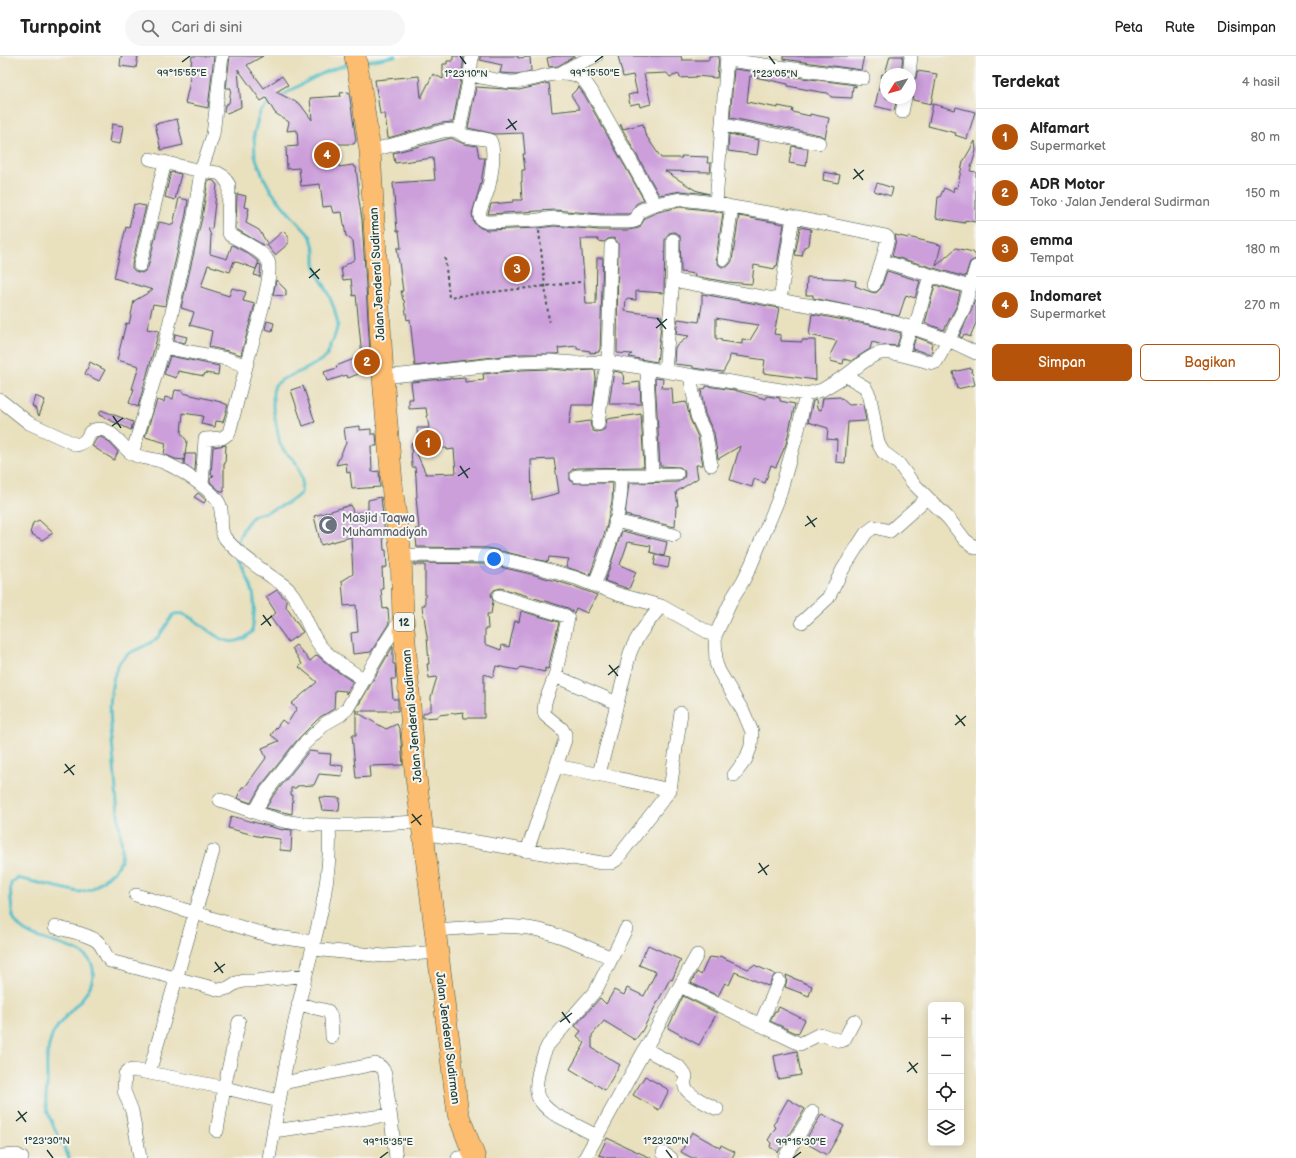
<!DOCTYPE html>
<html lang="id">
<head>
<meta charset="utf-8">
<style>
	body { margin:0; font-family:"Balsamiq Sans",sans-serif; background:#f6f6f6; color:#222 }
	.controls { position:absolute; right:12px; bottom:12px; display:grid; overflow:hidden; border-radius:6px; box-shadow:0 2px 10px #0003 }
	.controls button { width:36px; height:36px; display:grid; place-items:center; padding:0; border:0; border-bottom:1px solid #e0e0e0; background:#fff; color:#222; font:20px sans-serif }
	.compass { position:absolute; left:880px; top:12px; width:36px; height:36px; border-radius:50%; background:#fff; box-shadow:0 2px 10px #0003; rotate:233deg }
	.you { position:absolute; left:494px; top:503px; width:14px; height:14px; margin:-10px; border:3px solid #fff; border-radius:50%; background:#1a73e8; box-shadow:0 0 0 6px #1a73e833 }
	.badge { display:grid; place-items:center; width:26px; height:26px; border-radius:50%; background:#b45309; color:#fff; font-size:13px; font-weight:700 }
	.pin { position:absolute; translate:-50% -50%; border:2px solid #fff; box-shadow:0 1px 4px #0006 }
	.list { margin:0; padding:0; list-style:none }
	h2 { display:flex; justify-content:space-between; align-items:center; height:52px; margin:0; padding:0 16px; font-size:17px }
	h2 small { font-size:13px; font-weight:400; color:#767676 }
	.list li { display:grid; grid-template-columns:26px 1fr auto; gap:12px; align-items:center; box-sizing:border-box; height:56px; padding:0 16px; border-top:1px solid #e0e0e0 }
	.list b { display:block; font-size:15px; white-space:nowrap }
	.list p { margin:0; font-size:13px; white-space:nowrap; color:#767676 }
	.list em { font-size:13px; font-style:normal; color:#767676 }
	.actions { display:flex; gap:8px; padding:12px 16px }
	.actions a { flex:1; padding:9px 0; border:1px solid #b45309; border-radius:6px; text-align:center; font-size:14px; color:#b45309 }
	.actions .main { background:#b45309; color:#fff }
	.icon { flex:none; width:22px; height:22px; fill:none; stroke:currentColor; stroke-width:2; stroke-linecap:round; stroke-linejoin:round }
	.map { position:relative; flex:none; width:976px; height:1102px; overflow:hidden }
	header { display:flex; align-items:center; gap:24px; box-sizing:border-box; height:56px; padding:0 20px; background:#fff; border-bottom:1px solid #e0e0e0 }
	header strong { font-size:19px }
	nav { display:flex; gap:22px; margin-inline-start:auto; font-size:14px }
	.search { width:280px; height:36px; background:#f6f6f6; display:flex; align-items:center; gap:10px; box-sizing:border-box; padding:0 14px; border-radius:22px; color:#767676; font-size:15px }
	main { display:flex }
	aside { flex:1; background:#fff }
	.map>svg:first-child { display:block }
</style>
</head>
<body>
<header>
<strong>Turnpoint</strong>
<div class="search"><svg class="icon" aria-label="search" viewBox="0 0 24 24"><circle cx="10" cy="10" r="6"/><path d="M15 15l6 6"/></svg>Cari di sini</div>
<nav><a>Peta</a><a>Rute</a><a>Disimpan</a></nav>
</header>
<main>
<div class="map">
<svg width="976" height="1102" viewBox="0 0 976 1102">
	<rect width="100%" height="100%" fill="#f6f6f2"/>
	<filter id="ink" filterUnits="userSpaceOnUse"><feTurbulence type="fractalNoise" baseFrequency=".025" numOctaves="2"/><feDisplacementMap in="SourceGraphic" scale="8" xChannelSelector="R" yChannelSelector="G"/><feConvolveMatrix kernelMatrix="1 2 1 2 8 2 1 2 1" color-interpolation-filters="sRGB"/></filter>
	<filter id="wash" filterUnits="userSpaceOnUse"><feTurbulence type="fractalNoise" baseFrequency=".012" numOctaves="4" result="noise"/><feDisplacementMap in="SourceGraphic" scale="16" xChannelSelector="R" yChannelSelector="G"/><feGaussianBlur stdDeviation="0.9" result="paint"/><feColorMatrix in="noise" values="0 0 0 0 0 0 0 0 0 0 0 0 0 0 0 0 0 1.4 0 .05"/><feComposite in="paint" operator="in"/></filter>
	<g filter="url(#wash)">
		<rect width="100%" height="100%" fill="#e9e0be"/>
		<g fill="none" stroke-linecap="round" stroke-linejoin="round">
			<path stroke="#50bec8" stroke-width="3" d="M363,6L395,0
				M280,41C302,28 324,14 350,8
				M237,489C239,479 246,466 254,460C257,458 262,457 266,456C279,451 291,447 301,437L302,425L298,411L294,404L285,396L280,388L273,352V336L275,329L283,323L308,312L326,301L334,282L338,268L334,252L326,232L318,219L315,207V196L311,181L288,156L271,135L263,120L255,100L254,78L260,56L271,46
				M69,1102C63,1087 48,1064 46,1049C45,1042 47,1035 47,1028C47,1010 45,998 52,980C61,957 97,940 93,912C88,884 25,890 14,863C11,855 10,834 11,827L17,822L79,836L92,833L113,816L121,805L122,791C118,763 116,736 114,708C112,679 104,633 120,606C129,592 147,593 158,581C163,575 169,565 174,558C176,558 180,557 183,558C201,563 221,595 242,583C246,582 249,578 252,576C257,543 255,534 239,505L238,500"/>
		</g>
		<g id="blocks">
			<path fill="#cc9fdb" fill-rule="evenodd" d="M121,0H138L136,12L120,10Z
				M192,0H214L208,52L185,47L189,30Z
				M230,0H263L247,9L264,32L282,20L288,29L276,36L300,48L312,64L310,42L341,40L340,37L349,36L356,84L354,88H337L339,111L353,109L354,111H356L359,138H358L362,164L371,313L348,322L347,319L327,325L324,316L337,312L336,310L362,300L356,239L353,240L351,223L343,224L341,212L355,203L353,185L346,180L342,156L333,157L331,150L323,151L320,128L301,130L299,112L287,113L286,91L298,90L297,74L287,75L289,66L275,57L266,42L261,45L238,13L241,51L227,57L224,56L225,49L229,47L231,32H226Z
				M453,0H464L462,18L453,66L441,67L388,82L385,58H380L375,24L419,20L421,42L433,18L443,23V8H447V5H453Z
				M480,0H518V2L530,1L531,15L517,18L500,17L502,9L480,4Z
				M556,0H575L558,10L549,11L547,2Z
				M618,0H681L682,4H709V0H719L717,22L696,20V21L680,22L679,18L670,21L667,17L644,18L651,48L640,51L639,47L630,49L628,39L637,37L633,19L623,21Z
				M783,0H864L861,14L783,3Z
				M890,0H903L901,18H885Z
				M734,13L856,29V31L853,30L852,42L831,41L828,37L820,36L788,30V28L750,20L747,46L778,52V50L793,53L792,56L810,60V58L829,62L825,82L820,79L790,73L730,62Z
				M917,15L937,18L931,48L913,44L912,39L910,36V26L916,22Z
				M882,18L886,19V42H897L894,55L875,50Z
				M549,27L552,56L580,53L571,39L579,31L585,40L644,144L636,148L630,158H600L555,154L488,158L491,148L513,146V144H522L521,126H522V114H525L523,98H525L523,77L495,78L468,72L476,31L519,34Z
				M933,48L955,54L956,51L975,56L967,83L955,79L956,77L928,70Z
				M177,63L183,89L161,94L155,68Z
				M112,68L123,70L120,88L109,86Z
				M621,68L623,73L643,68L645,78L661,102H682L681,100L708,101L707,107H711L710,116L665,115L695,134L709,138L681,135L659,139L620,69Z
				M729,78L759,84L757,99L728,95Z
				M451,82L464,88L477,90L479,102H485L481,127L472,158L474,167L481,172L487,174L538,172L554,170L599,174H628L639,172L646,161L658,156L680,151L715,155L723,157L716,202L719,209L722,211H727L730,208L732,205L739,160L784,168L777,210H775V213L754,209L752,228L727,226L694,220L695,218L681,216L680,180L677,177L673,176L669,177L665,184L664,237L636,235V244L626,243L625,255L662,260L657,306L629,301L632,298L617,297L618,187L615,183L612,182L608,183L604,186L598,185V183H581L586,248H596L597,202H603L600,294H599V296L590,297V295L577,293V290L558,292L559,298H520L415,310L410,263L407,264L404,244H403L401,235H403L397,192H401L399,175H397L393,127L435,124L433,102L395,107L393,97Z
				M975,85L976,95L970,115L976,116V166L965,164V167L936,162L938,141H940L944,132L953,136L954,131L957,132L963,106Z
				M792,90L808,93L806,110L789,107Z
				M171,116L181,118L175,144L165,141Z
				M824,116L840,119L838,127L823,124Z
				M208,124L214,125L217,129L212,173L208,172L211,180L210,198L227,203L232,189L247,197L259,206L256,213L234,205L230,216L208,209L201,231L229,240L232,232L246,236L243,245L255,248L241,299L228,295L209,291L212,275L190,269L194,256L181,252L202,162Z
				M877,127L893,132L891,140L874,135Z
				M237,138L246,140L244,151L249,152L246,167L259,174L267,187L265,190L236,173Z
				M179,142L188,144L186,158L165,250L153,248L147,273L159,275L138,351L129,347L134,333H132L139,310L117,304L126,267L129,268L134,245L153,234L114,222L126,171L129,172L134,148L146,150L132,208V212L135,215L142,217L145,215L148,211L159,166L173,169Z
				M800,171L811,173L809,189L804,191L802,200L795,199Z
				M283,175L288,180V188L275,199L267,189Z
				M895,179L908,182V181L941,189L936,210L956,192L973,196L976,200V203L970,206L965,221L892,200L896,184Z
				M258,208L261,209L260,221L254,219Z
				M887,215L920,225L915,242L906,239L899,260L813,242V239H806L807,221L845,223L856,225L855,230L871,236L876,237L881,232Z
				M276,224L286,234V240L273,239Z
				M935,229L960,236L957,249L944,274L925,267Z
				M702,238L779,252L774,278L781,279V285L802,286V284H815L816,324L763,317L765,304L730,299L729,305L723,316L693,312V310L674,308L675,291L689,280L676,278L678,263L699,266L702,249ZM716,262L738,266L759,269L750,284L742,283V288L721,285V283H716Z
				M975,244L976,245V267L970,281L964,278L962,282L959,280L971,255Z
				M812,258L870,269L901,277L897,290L883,289L872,286L870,293L851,305L844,303L843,308L830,305L831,297L837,285L809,279Z
				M267,265L274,267L272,275L265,273Z
				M175,278L187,281L185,287L174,285Z
				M916,281L932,287L931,291L933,295L931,298L912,293Z
				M170,300L219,310L218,319L205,317L204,320L178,315L176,322L164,318Z
				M90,306L105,314L99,325L85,318Z
				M971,312L975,329L957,333L953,316Z
				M550,313L574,315L595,314L596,323L593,349H572L569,368L590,365L591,371L593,375L597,376L601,375L605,373L607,363L641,358L644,411L577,412L573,413L570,416V424L574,427H613L612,445L606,473L590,519L566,511L569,503L549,501L548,506L488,492L417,491L415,473H419L416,441H417L416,421L415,411H412L411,388L412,387L426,418L456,417L454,393L447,394V392L418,393L417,372H429L426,352L409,353V343H413L411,326L452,322V323L465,322V326L484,324L483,318L522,314ZM554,403L559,437L532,444L531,404Z
				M614,315L623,317L624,328L640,326L641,348H609Z
				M655,322L663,323L662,332H672L673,348L686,346L690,363L698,381L703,409H696L698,422L676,436L678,450H676L675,471L625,459L629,427L678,426L684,422L685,418L684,414L680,411L660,410Z
				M303,330L315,366L303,370L291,334Z
				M706,330L734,334L766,343V340L780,342V345L795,348L786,388L776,411L771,409L765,427L754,423L752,431L730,424L740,390L718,403L714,377L705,358L701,334L706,332Z
				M175,334L183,335V337L221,346L228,349L223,366L216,365L215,371L201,368L203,360L183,357L181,377L187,385L185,398H196L195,415L184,408L185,398L184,404L175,403L164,398L166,387L145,381L157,344L164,346L165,341L173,343Z
				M35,340L45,344L39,360L35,352L32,350Z
				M840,341L849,349L863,348L866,365L848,366L845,407L836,406L837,384L827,383L828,372L808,366L813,345L816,344L817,353L821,354L823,342Z
				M101,354L133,366L131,374L99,359Z
				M360,370V374L371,373V378H376L377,390H371L372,416L379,415L380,431L352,433L350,416L347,417L346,407L336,409L346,387L344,372Z
				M101,381L108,385L118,396L114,404L92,390L97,382Z
				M226,389L225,408H224V436H221L210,426V423L214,419H211L213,391Z
				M198,437L206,444L204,447L194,441Z
				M381,441L385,478H383L384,494H386L387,511L382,512L383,533H381L383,553L388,552L389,567L371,596L353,598L351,577L358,576L356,549L344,550L342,525L353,518L351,481L321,489L314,460L351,449L353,457L368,456V444Z
				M39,464L53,477L42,484L30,477L33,467Z
				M622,475L667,486L664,500L650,496L651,490L628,486L620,509L636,516L629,533L605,525Z
				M656,499L670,502L668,512L654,509Z
				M414,507L487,508L535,519L573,530L597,539L587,557L576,552L574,557L568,552L501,532L494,534L491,538L493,545L491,558H487L488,573H485V588L501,594L502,589L509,591L515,565L519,566L521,555L559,566L548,613L545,612V616L521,611L518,614L496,610L493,621L484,618V662H464L463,656L439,659L438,661L423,662V658L431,654V641L437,621L429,622L427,608H429L427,581L424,560H423L422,549H425V509H414Z
				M277,534L287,545L286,551L303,576L288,586L270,561L276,557L266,541Z
				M296,589L310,605L317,599L331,611L353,626L346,638V635L335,634L334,653L320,661L298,683L260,731L251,747L237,742L242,731H245L266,702L262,692L279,685L271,679L282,664L287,668L297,652L291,648L317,626L299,611L302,608L292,592Z
				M393,590V608H395L396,623H391L393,643H398V655H355Z
				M356,656L386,673L397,668L400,675L403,709L369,710L370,721L356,722L352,679H356Z
				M309,695L318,696V697L331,698L330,708L343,710L342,720L319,718L314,729L297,730L296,732H291V739H293L292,758L266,752L273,740Z
				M319,741L340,742L339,755L322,754Z
				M231,760L283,774V773L292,774L291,795L280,794V783L257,780L228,772Z
				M648,889L681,904L672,924L670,923L642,975L635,984L604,965L592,979V992L620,1009L605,1034L570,1013L585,987L577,980L581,975L575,970L600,942L606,948L614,934L624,939L627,932L644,940L656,916L639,909Z
				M720,900L748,913L754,909L775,918L768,930L735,916L729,929L725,927L718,940L691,927L697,916L701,919L709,901L718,902Z
				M786,919L812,930L809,940L785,931L787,924Z
				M683,940L717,957L699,989L668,972Z
				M779,951L805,964L798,978L770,965L775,955H777Z
				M797,995L801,1019L778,1023L774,1000Z
				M645,1020L669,1034L659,1054L633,1039Z
				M788,1043L805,1053L778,1096L770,1091L771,1087L768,1084L776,1071L773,1069Z
				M822,1058L844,1070L827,1099L804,1086Z
				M692,1076L720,1092L721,1089L735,1096L732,1102H692L681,1096Z
				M607,1082L651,1102H607L599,1099Z"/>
		</g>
	</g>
	<g filter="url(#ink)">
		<use href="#blocks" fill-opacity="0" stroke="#3d5549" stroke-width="1"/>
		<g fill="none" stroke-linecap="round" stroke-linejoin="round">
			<defs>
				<path id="minor" d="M727,4L863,22
					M561,17L577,8L596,0
					M909,18L911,0
					M470,19C483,21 497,25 510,26C531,27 565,8 582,23C586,26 589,32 592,36L655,148
					M902,56L905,42
					M722,69L819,87
					M459,76L470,19L472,0
					M370,95L443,75L452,74L459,76L465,80L485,83L490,84C496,94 491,123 488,134C486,140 478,156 480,161C481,165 484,165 487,166L538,164L554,162L600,166H628L635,165L640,155L655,148L680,143L716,147L732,151L793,161
					M150,103L201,115L218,117L223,120L229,129L228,175L230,179C241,185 262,194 268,205C275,219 251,288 247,307L244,309L227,303L164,291
					M716,147L727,0
					M724,203L732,151
					M882,205L970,231
					M140,209L165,106
					M673,224C718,233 763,241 807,249C865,259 924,270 976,297
					M780,244L793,161L886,180L888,182L882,205L874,229
					M915,272L930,219
					M902,299L911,271
					M647,313L652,419
					M665,315L673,224V184
					M690,319L697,360L706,379L711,409
					M845,320C855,313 865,303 877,298C891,293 918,304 933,307L936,306L948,285L964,252L976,211
					M383,321L521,306L550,305L575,307L608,306L806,338L822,334L845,320L848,321L865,331L870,341L878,387L883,396L899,408L912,426L949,463L965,484L976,492
					M0,344L29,367L77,389C85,386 87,383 90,376C108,365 119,388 131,397C139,403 154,402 163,406C178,412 208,431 217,444C226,455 217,471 225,482C238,498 257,510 273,522C279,526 286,530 290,535C304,551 307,574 321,591C332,604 350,614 364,624
					M598,368L604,323L608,306L611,190
					M132,398L164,291L194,160L201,115L213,79L222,0
					M577,420L677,418
					M202,430L205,383L222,382L229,377L247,307
					M615,465L674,479
					M401,499L488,500L537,511L576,522L617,538L661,550L715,580
					M594,529C608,497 623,454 621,419
					M499,540L566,560L568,562L555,620L545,646L544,655L545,659L562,673L565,678V684L527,795
					M802,566L828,542L843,513L866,477L874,471L890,475L927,442
					M555,620L617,647
					M556,710L617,722L670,734
					M599,718L630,597C637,579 649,565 661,550
					M734,719L746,703L751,690L752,676L744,657L719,615L716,607L715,580L733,541L743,525L751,509L778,444L798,374L806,338
					M220,744C241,751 262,760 284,765C326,773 378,767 422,766
					M255,756L266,736L304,688L326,667L340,659L347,653L386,586L403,560
					M423,777L602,807H611L616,804L670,734L681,657
					M136,839L270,880L314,886
					M55,871C66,874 91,879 98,886C103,891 105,899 110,905L221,934L228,932L236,927L244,925H256L306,919
					M435,874C465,872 497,868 528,872C556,876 586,891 612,902
					M312,893L384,900L438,896
					M680,930L800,988L820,978L840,985L844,984L854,965
					M298,948L328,955L331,961L332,981
					M760,969L779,925
					M645,993L679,1011L686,1020C685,1025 683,1029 686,1033C690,1040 709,1049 717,1053
					M149,1017L213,795
					M283,1027L375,1008C381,1010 383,1012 385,1018L396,1102
					M217,1075L224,1032L239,966
					M273,1075L390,1059
					M597,1080L554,1058C548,1054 538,1045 537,1037C535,1024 542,1000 548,989L596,934L626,873
					M663,1097L671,1102
					M0,1100L17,1099L22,1102
					M140,1102L132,1055L124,1035L125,1018L128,1015L134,1014L221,1031L279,1045
					M269,1102C278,1050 287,998 299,947C312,889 333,830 329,769
					M458,1102L474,1100
					M585,1102L697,899
					M784,1102L813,1056"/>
				<path id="trunk" d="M355,0L360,26L370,95L383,321L393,439L401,499L403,560L415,713L458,1058L475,1102"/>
			</defs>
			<use href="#minor" stroke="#3d5549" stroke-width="14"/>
			<use href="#trunk" stroke="#3d5549" stroke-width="22"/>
			<path stroke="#3d5549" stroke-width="2" stroke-dasharray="3 3" stroke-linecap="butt" d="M539,175L549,266
				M445,202L449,241L580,226"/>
			<use href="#minor" stroke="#fff" stroke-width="13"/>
			<use href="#trunk" stroke="#fcbd6f" stroke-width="21"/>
		</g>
	</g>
	<path fill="none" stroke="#1f3d34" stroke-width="1.5" d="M460,0L466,8M769,0L775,8M182,6L190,0M595,6L603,0M508,63L516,74M506,73L517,65M854,113L863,124M853,123L864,114M310,212L319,223M309,222L320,213M657,262L666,273M656,272L667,263M113,360L121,372M112,370L123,362M460,410L468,422M458,420L470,412M807,460L815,471M805,470L817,462M263,559L271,570M261,569L272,560M609,609L618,620M608,619L619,610M956,659L965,670M955,669L966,660M65,708L74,719M64,717L75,709M412,758L421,769M411,767L422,759M759,807L767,819M758,817L769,809M215,906L223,917M214,916L225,908M562,956L570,967M560,966L572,957M909,1006L917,1017M907,1016L918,1007M18,1055L26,1066M16,1065L27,1056M47,1094L53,1102M666,1094L672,1102M380,1102L388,1096M793,1102L801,1096"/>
	<defs>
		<symbol id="mosque-disc" viewBox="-11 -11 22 22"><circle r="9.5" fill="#6b7280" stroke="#f6f6f2"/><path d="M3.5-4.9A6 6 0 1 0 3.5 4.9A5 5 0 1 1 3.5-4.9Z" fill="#fff"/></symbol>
	</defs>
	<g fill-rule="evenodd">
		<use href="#mosque-disc" x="317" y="458" width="22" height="22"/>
	</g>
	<g text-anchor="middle" stroke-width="4" stroke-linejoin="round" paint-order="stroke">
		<rect fill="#f6f6f2" stroke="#60746d" stroke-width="1" x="394" y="557" width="20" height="18" rx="3"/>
		<g font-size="11" font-weight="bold" fill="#1f3d34">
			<text x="404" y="570">12</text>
		</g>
		<g font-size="12" fill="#1f3d34" stroke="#f6f6f2">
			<text transform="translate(377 218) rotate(-93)" y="4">Jalan Jenderal Sudirman</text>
			<text transform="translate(412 660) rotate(-95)" y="4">Jalan Jenderal Sudirman</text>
			<text transform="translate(448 982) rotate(83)" y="4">Jalan Jenderal Sudirman</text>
		</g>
		<g font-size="12" fill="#5b616d" stroke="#f6f6f2" text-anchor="start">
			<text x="342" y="466">Masjid Taqwa<tspan x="342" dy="14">Muhammadiyah</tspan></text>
		</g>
	</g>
	<g font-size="10" text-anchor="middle" fill="#1f3d34" stroke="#f6f6f2" stroke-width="4" stroke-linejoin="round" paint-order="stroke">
		<text x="182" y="20">99°15'55"E</text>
		<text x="595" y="20">99°15'50"E</text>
		<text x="466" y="21">1°23'10"N</text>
		<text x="775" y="21">1°23'05"N</text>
		<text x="47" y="1088">1°23'30"N</text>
		<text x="666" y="1088">1°23'20"N</text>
		<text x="388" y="1089">99°15'35"E</text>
		<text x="801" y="1089">99°15'30"E</text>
	</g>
</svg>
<div class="controls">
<button>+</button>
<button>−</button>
<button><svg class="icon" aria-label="locate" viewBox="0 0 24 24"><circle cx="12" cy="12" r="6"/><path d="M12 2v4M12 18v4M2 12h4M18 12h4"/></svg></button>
<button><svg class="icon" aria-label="layers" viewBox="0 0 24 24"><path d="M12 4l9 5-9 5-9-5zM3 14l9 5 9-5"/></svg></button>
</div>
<svg class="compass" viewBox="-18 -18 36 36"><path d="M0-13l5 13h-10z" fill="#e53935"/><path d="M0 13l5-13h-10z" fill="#767676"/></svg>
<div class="you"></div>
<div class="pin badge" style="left:428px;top:387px">1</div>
<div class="pin badge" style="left:367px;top:306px">2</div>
<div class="pin badge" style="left:517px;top:213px">3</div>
<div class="pin badge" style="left:327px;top:99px">4</div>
</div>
<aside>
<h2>Terdekat<small>4 hasil</small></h2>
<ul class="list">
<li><span class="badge">1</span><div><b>Alfamart</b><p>Supermarket</p></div><em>80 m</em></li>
<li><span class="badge">2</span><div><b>ADR Motor</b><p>Toko · Jalan Jenderal Sudirman</p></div><em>150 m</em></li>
<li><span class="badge">3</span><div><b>emma</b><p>Tempat</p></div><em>180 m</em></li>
<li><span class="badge">4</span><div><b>Indomaret</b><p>Supermarket</p></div><em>270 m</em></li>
</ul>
<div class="actions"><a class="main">Simpan</a><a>Bagikan</a></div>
</aside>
</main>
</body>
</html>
